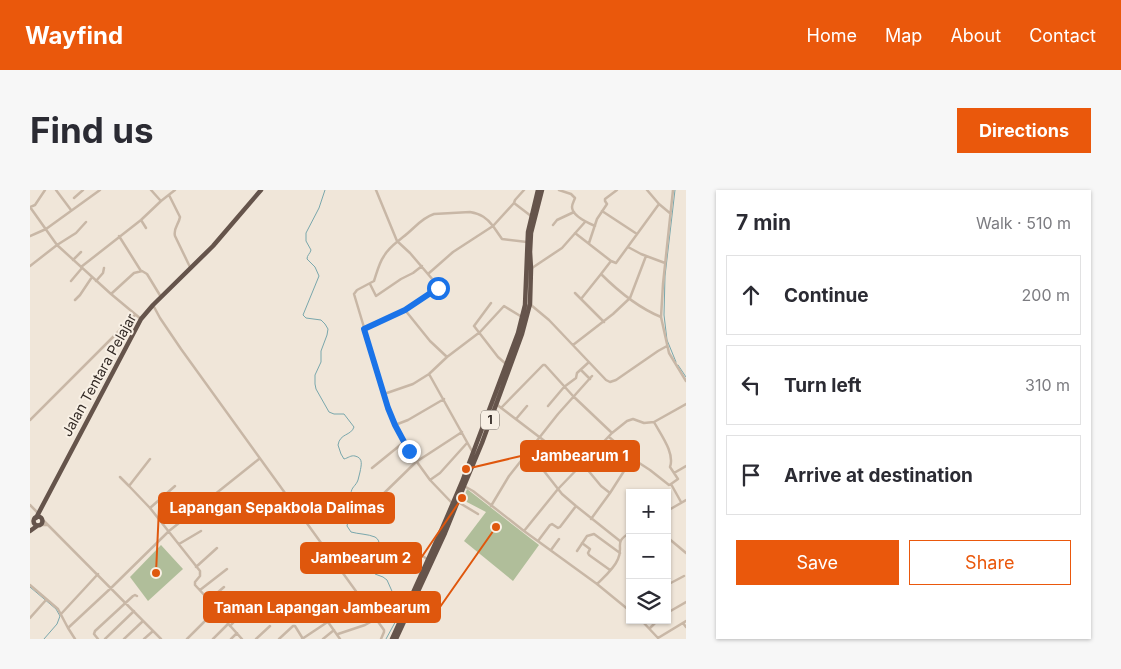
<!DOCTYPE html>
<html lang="en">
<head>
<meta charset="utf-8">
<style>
	body { margin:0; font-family:Inter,sans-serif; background:#f7f7f7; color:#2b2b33 }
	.controls { position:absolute; right:15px; bottom:15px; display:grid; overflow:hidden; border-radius:0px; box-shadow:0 1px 4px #0004 }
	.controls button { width:45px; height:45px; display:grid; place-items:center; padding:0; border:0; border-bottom:1px solid #e1e1e2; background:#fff; color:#2b2b33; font:25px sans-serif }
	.stop { position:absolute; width:15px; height:15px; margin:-11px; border:4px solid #1a73e8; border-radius:50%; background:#fff }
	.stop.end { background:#1a73e8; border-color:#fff; box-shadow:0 1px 5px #0008 }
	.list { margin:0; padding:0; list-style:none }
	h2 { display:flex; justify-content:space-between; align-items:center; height:65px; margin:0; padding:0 20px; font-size:21px }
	h2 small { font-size:16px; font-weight:400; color:#7c7c81 }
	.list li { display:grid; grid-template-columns:32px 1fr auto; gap:15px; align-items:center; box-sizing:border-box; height:80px; margin:0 10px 10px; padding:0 10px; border:1px solid #e1e1e2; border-radius:0px }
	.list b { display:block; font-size:19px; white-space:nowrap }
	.list em { font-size:16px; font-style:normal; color:#7c7c81 }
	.actions { display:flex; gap:10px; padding:15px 20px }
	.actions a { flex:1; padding:11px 0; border:1px solid #ea580c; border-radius:0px; text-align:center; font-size:18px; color:#ea580c }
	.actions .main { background:#ea580c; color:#fff }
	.icon { flex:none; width:28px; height:28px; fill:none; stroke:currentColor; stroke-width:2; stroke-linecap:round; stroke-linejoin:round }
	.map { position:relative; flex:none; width:656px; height:449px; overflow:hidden; border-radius:0px }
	header { display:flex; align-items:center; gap:30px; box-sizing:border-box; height:70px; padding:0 25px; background:#ea580c; color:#fff }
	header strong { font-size:24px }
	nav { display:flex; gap:28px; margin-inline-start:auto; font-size:18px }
	.intro { display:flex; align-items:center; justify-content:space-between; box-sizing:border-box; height:120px; padding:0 30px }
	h1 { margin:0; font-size:35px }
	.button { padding:12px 22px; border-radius:0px; background:#ea580c; color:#fff; font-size:18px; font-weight:700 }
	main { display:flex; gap:30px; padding:0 30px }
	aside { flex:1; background:#fff; border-radius:0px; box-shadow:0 1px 4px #0004 }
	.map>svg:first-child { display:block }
</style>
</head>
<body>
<header>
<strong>Wayfind</strong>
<nav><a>Home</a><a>Map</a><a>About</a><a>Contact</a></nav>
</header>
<div class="intro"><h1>Find us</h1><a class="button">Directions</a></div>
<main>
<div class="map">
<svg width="656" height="449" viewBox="0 0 656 449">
	<rect width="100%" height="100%" fill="#f0e6d9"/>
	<path fill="#b0be9a" d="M437,299L509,355L483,391L434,351L456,322L433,310Z
		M131,355L153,379L118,411L100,387Z"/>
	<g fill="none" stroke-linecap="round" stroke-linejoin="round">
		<path stroke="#79a7ac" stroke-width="1" d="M295,0L289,18L276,43V51L281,60C280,64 277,65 277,69L285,77L289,86L273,125L276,128L291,130L295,134L298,139L297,145L291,161V172L285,185V194L286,199L299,222L304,224H314L324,237C321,246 310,243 308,255L311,264L314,269C318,268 321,265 325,266C334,268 331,276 330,282C329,285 329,287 328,290C326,296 321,297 321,304L331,313L332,317L318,331L317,336L321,342C328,344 338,344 345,347C357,354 339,373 345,384L353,387L357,390L369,417L368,427L356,449
			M645,0L635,86L634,125L637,150L646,172
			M648,175L656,187
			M0,397L26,419L30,426L27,434L14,449"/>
		<path stroke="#c8b7a6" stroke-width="2.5" d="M26,0L41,20
			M121,0L130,10
			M494,0L485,10L484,13L501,26
			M529,0L541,4L545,8C544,11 542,14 542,17C542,26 558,33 565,36
			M617,0L629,14L586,73L581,71L571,84C588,101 609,118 631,127
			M643,0L633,94L631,127L639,163L656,191
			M139,5L150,27C149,34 143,38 145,46L160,77
			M44,8L53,0
			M629,14L641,24
			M0,17L27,55L81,104L111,129
			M0,17L5,15L15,0
			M572,21L607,44
			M111,30L116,38
			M523,35L527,30L544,22
			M545,43L581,71
			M0,46L16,39L70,0
			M89,46L111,81
			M559,53L567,29L577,14L575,11V9L587,0
			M598,57L611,64L635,73
			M43,70L51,62
			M0,76L27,55L46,43L56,32
			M51,77L111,30L131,11L145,0
			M502,78L532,58L555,32
			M398,84L423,62L463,36L472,49L497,52
			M41,91L52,78
			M66,91L73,83L74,78
			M340,94L346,106L371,89L383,83L392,76
			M545,103L574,132
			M81,104L104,83L112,81L117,84L131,107
			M551,109L571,84
			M45,110L50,105L62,87
			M461,113L444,136L468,167L476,174
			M123,115L130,128L151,159L354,440V442L351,449
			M501,115L519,130L576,190L580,192L586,190L628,161L637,156
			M375,120L400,151L417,167
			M334,139L375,120L409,97L380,63L367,51L346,0
			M543,155L583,124L600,108L616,66
			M551,180L560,189
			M399,184L442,261
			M354,204L383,194L399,184L417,167L450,142L474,116L492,127
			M466,214L529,262L546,279
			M518,216L534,197L546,188L547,183L559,172
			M471,218L513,175H515L543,206L582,243
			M486,229L497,216
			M0,230L105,125
			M624,232C631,245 645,263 640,277L648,289L641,294L651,312
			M365,235L378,230L414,209
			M579,247L603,267L580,303
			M499,262L532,304L546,316L590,351
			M120,269L99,296L120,318L170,381V386L165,392V395L177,408L186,420L212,449
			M603,269L620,280L639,295L641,294
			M552,273L571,296L580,303L561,329
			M342,278L374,252
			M644,283L656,276
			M90,287L99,296
			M400,290L410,283L437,253
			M434,296L443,301L494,341L567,394L600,421
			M347,310L386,272L432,242
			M428,312L448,324
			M422,313L400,290L379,261L365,235L354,204L324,104L327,100L344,91C347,82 349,73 354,66C359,57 366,53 373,47C384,39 391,28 404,24L440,22C451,24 457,28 463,36L484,13
			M0,315L8,323
			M461,316L479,286L528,224L562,186
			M120,318L145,296
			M637,321L656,310
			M12,329L131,449
			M10,335H17
			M494,341L528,299L582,243L597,231L603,229L614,233L624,232L656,214
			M637,347L656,363
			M508,351L520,335L522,334L528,338L530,337L546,316
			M552,353L560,359L558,363L559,365L580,380
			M149,354L171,341
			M384,360L397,369
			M521,360L529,349
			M547,361L557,346L564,344L590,363
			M166,377L187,358
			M567,394C574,387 584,379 588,369C594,356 583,352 600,343
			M0,395L28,419L38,438
			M637,395L654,386
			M170,400L197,379
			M179,410L194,397
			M637,423L656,412
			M31,424L68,384
			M0,428L16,410
			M611,430L628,448
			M298,432L310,449
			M653,433L656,437
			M200,436L229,406
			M620,438L628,430
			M308,444L335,435L346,429
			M628,448L656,431
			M45,449L38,438L81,398L139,341L229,269
			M68,449L64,444L65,441L103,406L105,405L107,406
			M75,449L104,421
			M94,449L113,431
			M114,449L123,441
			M157,449L186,420L205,404
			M183,449L198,434
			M201,449L207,443
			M226,449L240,436
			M249,449L263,436H265L273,449
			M272,449L332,409
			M293,449L304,440"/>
		<path stroke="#65544b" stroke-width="4.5" d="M3.5 331a4.5 4.5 0 1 1 9 0a4.5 4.5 0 1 1-9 0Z
			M6,328L111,129L123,115L183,56L231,0
			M0,341L7,336
			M362,449L411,341L432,292L488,143L495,115L498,42L508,0
			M366,449L415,343L434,296L452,253L492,144L500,114L501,79L500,62L501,43L512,0"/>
	</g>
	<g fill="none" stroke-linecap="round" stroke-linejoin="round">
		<path stroke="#1a73e8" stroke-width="6" d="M379,261L365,235L358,218L334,139L375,120L408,98"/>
	</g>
	<g text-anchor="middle" stroke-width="4" stroke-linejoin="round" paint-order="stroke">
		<rect fill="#f8f0e5" stroke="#6f665f" stroke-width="1" x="451" y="220.5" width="18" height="19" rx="4"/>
		<g font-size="12" font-weight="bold" fill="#342b26">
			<text x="460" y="234">1</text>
		</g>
		<g font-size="14" fill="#342b26" stroke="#f8f0e5">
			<text transform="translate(69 185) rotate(-61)" y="5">Jalan Tentara Pelajar</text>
		</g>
	</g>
	<path fill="none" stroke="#df570d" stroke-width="2" d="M436 279L491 266M126 383L129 318M432 308L391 368M466 337L410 417"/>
	<g fill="#df570d" stroke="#f8f0e5" stroke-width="2">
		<circle cx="436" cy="279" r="5"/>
		<circle cx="126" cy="383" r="5"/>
		<circle cx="432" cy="308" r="5"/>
		<circle cx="466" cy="337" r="5"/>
	</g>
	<g fill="#df570d" stroke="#df570d" stroke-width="2">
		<rect x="491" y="251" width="118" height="30" rx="5"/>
		<rect x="129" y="303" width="235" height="30" rx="5"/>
		<rect x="271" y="353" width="120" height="30" rx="5"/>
		<rect x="174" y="402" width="236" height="30" rx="5"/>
	</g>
	<g font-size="15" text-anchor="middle" font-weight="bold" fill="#fff">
		<text x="550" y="271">Jambearum 1</text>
		<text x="247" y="323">Lapangan Sepakbola Dalimas</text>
		<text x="331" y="373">Jambearum 2</text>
		<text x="292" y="423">Taman Lapangan Jambearum</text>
	</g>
</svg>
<div class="controls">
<button>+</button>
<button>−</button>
<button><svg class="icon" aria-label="layers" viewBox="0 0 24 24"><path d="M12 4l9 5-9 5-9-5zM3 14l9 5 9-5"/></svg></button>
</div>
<div class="stop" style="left:408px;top:98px"></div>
<div class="stop end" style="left:379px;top:261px"></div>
</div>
<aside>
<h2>7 min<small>Walk · 510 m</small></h2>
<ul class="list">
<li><svg class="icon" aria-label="ahead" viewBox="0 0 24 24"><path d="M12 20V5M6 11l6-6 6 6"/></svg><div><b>Continue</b></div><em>200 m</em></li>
<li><svg class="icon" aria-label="left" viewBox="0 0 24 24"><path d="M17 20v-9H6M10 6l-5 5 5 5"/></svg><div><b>Turn left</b></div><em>310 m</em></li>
<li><svg class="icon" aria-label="arrive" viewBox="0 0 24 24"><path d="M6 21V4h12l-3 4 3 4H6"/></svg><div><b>Arrive at destination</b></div></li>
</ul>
<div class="actions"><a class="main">Save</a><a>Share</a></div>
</aside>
</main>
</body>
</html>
